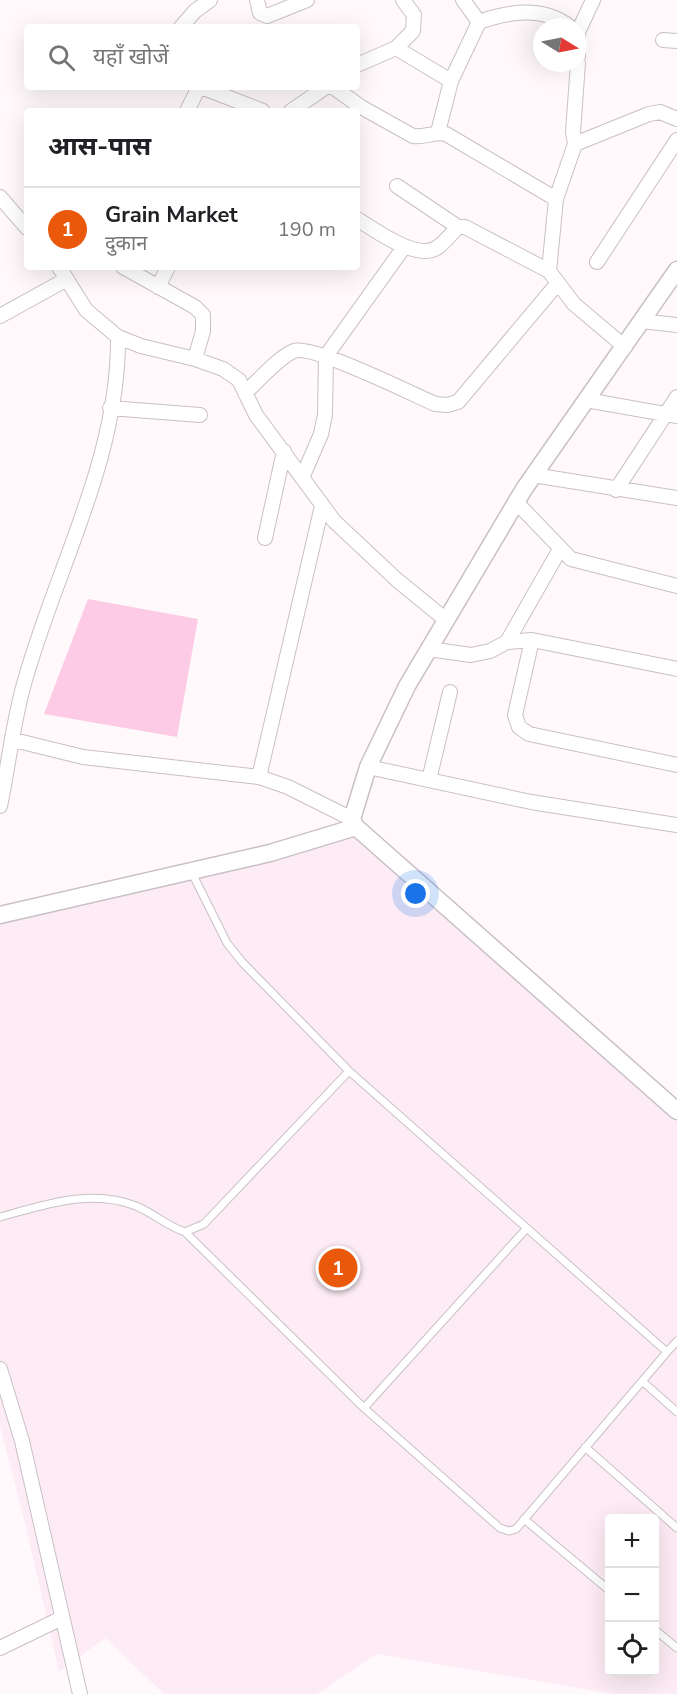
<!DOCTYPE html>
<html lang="hi">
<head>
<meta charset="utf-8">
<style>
	body { margin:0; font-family:"Nunito Sans","Noto Sans Devanagari",sans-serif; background:#f6f6f6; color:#202124 }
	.controls { position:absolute; right:18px; bottom:18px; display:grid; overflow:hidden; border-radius:6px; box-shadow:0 6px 24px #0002 }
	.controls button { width:54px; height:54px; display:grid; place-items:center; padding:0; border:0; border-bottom:2px solid #e0e0e0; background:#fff; color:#202124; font:30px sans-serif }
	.compass { position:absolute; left:533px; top:18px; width:54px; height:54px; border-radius:50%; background:#fff; box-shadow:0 6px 24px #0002; rotate:100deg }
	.you { position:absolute; left:416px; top:894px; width:21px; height:21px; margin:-15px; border:4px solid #fff; border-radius:50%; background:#1a73e8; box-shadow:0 0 0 9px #1a73e833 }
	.badge { display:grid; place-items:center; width:39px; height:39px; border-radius:50%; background:#ea580c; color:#fff; font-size:20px; font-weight:700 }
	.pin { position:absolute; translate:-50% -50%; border:3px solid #fff; box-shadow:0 2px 6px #0006 }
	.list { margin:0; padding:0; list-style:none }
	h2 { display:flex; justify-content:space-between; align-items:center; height:78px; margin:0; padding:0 24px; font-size:26px }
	h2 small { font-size:20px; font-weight:400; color:#757577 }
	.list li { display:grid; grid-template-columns:39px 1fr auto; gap:18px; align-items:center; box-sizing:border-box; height:84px; padding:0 24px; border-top:2px solid #e0e0e0 }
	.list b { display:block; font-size:22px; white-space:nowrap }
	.list p { margin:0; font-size:20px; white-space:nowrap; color:#757577 }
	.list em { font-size:20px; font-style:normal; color:#757577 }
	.icon { flex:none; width:33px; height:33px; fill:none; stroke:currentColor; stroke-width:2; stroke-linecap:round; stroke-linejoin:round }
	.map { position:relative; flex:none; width:677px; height:1694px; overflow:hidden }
	.search { position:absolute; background:#fff; box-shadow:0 6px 24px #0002; left:24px; top:24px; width:336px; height:66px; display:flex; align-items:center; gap:15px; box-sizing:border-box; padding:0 21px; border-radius:6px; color:#757577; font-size:22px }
	.panel { position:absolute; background:#fff; box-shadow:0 6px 24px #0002; left:24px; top:108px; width:336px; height:162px; border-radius:6px }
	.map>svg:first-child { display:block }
</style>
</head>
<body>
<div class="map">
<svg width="677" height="1694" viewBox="0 0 677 1694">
	<rect width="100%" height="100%" fill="#fff9fc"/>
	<path fill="#fdecf5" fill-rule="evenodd" d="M361,827L409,860L677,1111V1694H614L377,1654L317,1694H164L105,1638L59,1672L26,1527L0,1426V921ZM610,1518H654V1672H610Z"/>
	<path fill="#fecbe6" d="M88,599L198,619L177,737L44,714Z"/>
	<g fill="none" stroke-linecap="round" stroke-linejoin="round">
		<defs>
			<path id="service" d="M191,871L227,943L242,962L349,1071L667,1352L677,1341
				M0,1217C44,1205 91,1188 136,1206C153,1213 167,1226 185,1232L204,1224L349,1071
				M185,1232L364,1408L500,1528L509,1531L516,1529L667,1352
				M642,1381L677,1412
				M364,1408L526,1229
				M585,1447L677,1528
				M524,1519L610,1591
				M654,1629L677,1648"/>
			<path id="minor" d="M257,0L260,13L267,16L307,0
				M463,0L479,22
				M181,27L195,11L210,0
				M578,32L593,0
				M578,37V57
				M663,40L677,41
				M396,48L451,81
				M357,65L396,48L413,31L414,15L403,0
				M201,87L263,111
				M333,87L361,107L413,136C425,138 434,131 446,134L556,199
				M187,111L199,87
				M291,111L326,87
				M438,132L451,81L479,22C509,11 543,6 570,27
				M575,144L573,132L578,63
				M397,186L458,227
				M0,197L27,228
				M357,219C375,230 418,262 438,247C445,242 452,233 458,227H465L549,271
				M597,262L677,140
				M59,267L86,310L118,337L141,346L195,359L223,369L239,380L256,415L334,521L397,580L446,620
				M123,267L195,307L203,315V331L195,359
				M158,287L168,267
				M0,316L67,279
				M641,321L677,325
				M625,347L574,304L549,271L556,199L575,144L649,114L660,112L677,119
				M245,393C257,382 280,356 294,351C312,344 412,394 435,404L447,405L458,402L557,284
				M586,400L677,416
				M110,408L200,415
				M533,475L677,498
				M302,478L321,434L325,415L326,356L404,247
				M616,490L677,397
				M517,503L571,559L677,586
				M265,538L284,451
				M532,640L515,715L519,727L529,734L677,765
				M507,642L532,640L677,669
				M429,649L471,655L490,651L507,642L560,549
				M14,740L83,757L259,777L288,787L352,819
				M368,767L531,802L677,825
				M259,777L322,506
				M429,780L450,692
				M0,806C9,764 13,719 26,677C58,565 119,457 118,337
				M0,1369L22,1441L80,1694
				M0,1648L62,1618"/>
			<path id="tertiary" d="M677,270L524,489L429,649L407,686L368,767L352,819L356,827L677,1111
				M0,915L270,853L356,827"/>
		</defs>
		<use href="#service" stroke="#c9c0c4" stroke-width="9"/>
		<use href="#minor" stroke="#c9c0c4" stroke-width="16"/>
		<use href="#tertiary" stroke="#c9c0c4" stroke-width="19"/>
		<use href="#service" stroke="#fff" stroke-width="7"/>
		<use href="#minor" stroke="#fff" stroke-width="14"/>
		<use href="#tertiary" stroke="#fff" stroke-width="16"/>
	</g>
</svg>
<div class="controls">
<button>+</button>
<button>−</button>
<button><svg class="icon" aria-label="locate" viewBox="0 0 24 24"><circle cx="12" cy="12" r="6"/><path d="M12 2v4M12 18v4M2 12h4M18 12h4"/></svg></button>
</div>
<svg class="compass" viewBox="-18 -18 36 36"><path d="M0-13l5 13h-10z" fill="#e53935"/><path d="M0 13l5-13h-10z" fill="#757577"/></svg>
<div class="you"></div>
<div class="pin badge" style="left:338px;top:1268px">1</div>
<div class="search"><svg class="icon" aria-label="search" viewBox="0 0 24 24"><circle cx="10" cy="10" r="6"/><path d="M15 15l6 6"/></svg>यहाँ खोजें</div>
<section class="panel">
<h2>आस-पास<small></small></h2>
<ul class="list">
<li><span class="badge">1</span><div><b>Grain Market</b><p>दुकान</p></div><em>190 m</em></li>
</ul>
</section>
</div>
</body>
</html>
